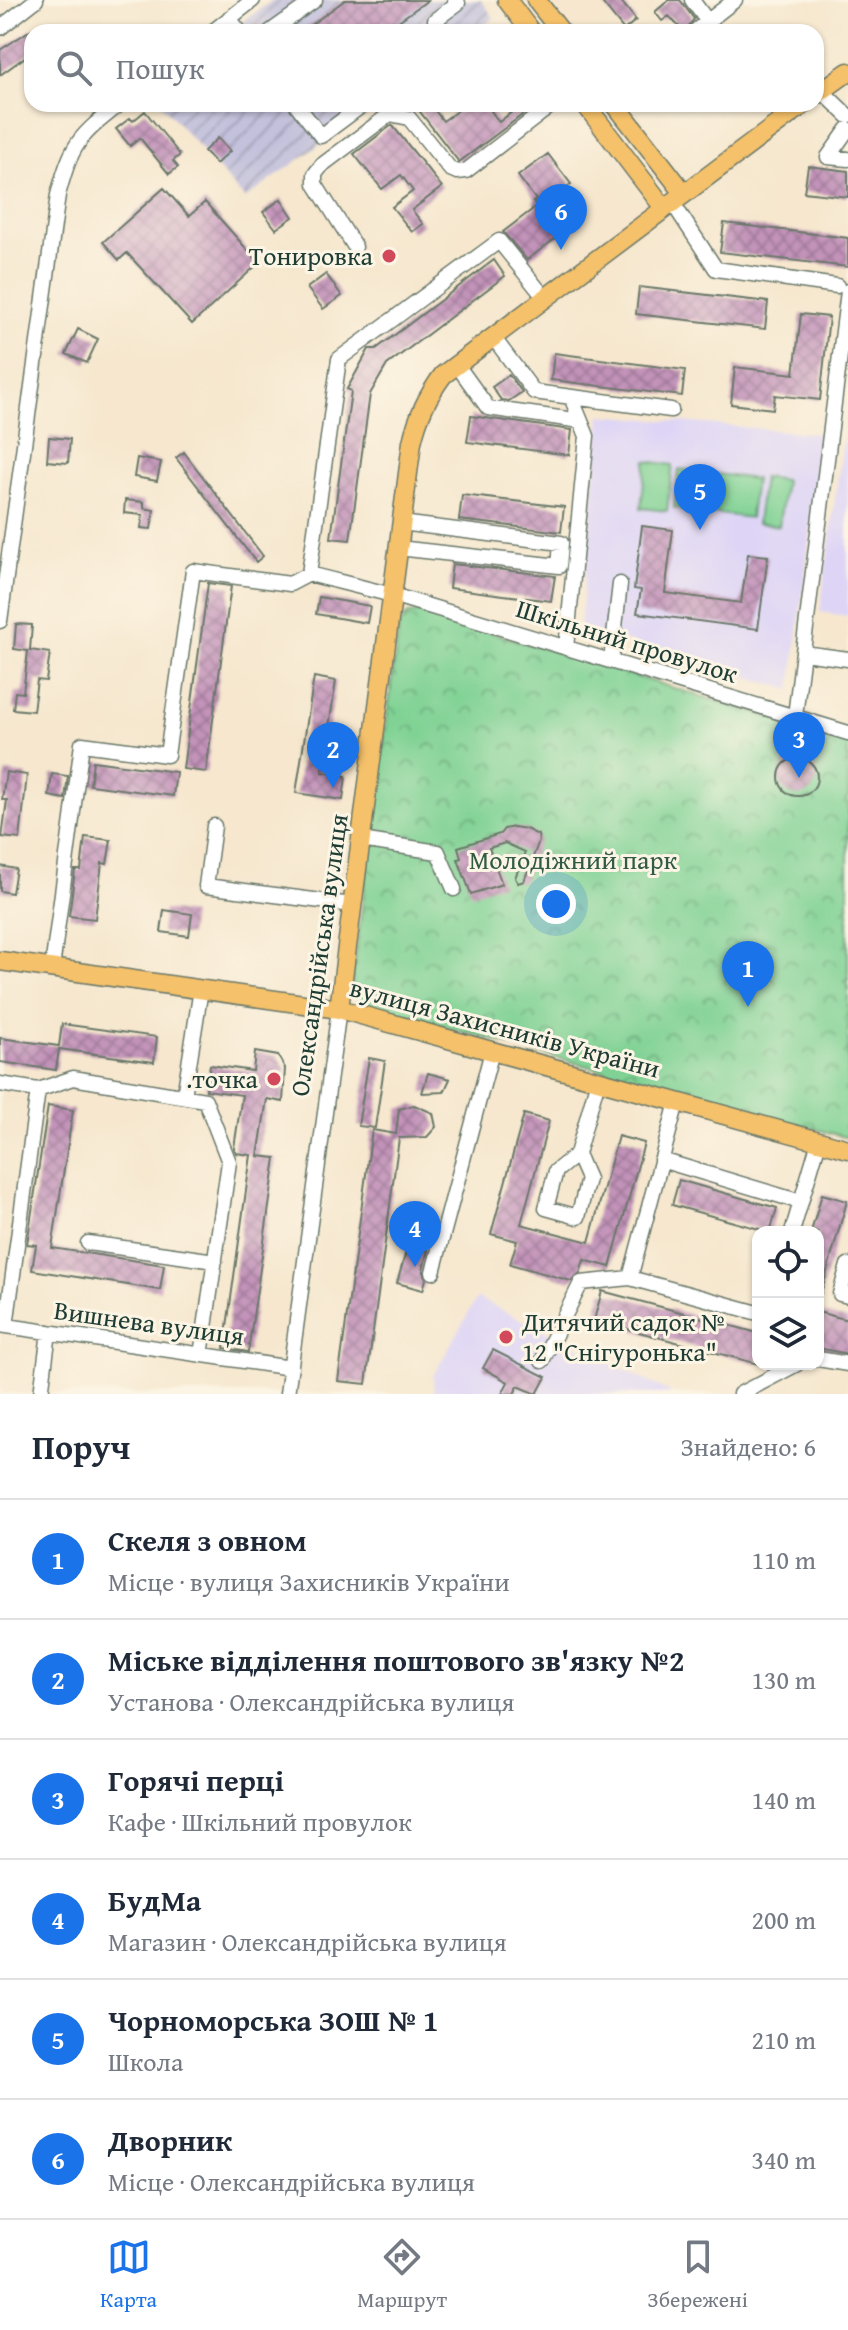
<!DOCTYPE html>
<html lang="uk">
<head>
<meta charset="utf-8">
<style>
	body { margin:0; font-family:"Gentium Book Plus",serif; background:#f6f6f7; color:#1f2937 }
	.controls { position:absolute; right:24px; bottom:24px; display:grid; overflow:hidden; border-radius:16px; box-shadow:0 2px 6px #0004 }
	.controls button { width:72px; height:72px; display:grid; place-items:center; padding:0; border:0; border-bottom:2px solid #e0e1e3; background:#fff; color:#1f2937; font:40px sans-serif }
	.you { position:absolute; left:556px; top:904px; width:28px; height:28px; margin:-20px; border:6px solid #fff; border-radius:50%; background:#1a73e8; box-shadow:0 0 0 12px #1a73e833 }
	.badge { display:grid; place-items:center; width:52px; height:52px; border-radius:50%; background:#1a73e8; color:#fff; font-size:26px; font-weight:700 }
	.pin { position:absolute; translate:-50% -66px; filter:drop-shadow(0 2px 4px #0008) }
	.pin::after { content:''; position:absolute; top:42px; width:28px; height:24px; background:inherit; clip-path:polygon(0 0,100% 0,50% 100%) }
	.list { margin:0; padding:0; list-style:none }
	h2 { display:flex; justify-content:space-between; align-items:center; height:104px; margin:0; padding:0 32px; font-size:34px }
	h2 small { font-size:26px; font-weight:400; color:#747a83 }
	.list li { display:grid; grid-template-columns:52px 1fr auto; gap:24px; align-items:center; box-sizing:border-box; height:120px; padding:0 32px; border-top:2px solid #e0e1e3 }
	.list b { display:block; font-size:30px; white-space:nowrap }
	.list p { margin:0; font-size:26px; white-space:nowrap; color:#747a83 }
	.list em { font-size:26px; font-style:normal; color:#747a83 }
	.icon { flex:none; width:44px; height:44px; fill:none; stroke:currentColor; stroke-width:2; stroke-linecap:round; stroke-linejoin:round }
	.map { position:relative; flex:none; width:848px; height:1394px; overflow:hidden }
	.search { position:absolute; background:#fff; box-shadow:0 2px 6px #0004; left:24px; right:24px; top:24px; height:88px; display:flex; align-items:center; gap:20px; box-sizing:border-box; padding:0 28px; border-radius:24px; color:#747a83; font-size:30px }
	.sheet { height:824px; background:#fff }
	nav { display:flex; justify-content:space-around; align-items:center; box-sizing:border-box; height:112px; border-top:2px solid #e0e1e3; background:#fff; font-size:22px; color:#747a83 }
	nav a { display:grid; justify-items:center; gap:4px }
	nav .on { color:#1a73e8 }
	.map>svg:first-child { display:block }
</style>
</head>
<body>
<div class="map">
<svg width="848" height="1394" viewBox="0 0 848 1394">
	<defs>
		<pattern id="industrial-furrows" width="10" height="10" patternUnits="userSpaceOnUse" patternTransform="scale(2)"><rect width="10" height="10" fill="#c3c1dc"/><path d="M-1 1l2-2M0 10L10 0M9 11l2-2" fill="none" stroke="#9e9eb3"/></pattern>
		<pattern id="park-crowns" width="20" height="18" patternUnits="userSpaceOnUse" patternTransform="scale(2)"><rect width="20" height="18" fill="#80d294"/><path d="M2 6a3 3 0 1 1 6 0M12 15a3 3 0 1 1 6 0" fill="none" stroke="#68ac7a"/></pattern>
		<pattern id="building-cross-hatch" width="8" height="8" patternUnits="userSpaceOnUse" patternTransform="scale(2)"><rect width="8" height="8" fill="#c393ba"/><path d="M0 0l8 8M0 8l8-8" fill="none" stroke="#9e7998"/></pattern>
	</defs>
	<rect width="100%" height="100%" fill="#fcf5e5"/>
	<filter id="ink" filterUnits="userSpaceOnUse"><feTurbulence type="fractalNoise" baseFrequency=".0125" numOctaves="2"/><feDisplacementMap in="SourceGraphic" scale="16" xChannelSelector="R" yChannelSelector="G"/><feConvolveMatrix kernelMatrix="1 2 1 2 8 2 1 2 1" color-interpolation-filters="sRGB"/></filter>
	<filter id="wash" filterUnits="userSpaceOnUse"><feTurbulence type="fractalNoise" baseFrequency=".006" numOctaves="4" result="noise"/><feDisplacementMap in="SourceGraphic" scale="32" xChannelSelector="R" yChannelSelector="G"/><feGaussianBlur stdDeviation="1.8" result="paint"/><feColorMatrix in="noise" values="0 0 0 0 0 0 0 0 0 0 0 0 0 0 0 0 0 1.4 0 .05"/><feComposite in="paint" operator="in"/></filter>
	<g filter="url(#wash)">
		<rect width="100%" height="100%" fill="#f6e7ce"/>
		<path fill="#ded5f6" d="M848,402V616L820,612Z
			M601,415L822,434L791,690L580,627Z
			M477,1298L674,1394H434L433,1376Z"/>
		<path fill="url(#industrial-furrows)" d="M273,0H481L494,18L475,32H228Z
			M161,104H375L245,199Z"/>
		<path fill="url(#park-crowns)" stroke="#508864" stroke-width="2" d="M424,612L848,741V1138L373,1007L359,999L352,983L399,626L408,614Z"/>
		<path fill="#80d294" stroke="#508864" stroke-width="2" d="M646,461L673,465L667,511L641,508Z
			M679,469L755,479L750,518L674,508Z
			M763,477L785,480L779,526L757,523Z"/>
		<g id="blocks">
			<path fill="url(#building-cross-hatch)" d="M345,0H428L383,32H301Z
				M600,0H620L636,20L624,30Z
				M669,0H680L694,19L684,32L669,16L662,21L655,12Z
				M32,29V52L0,75V50Z
				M414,104H430L443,121L467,104H486L499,122L522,104H537L459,162Z
				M145,111L180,155L173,161L178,167L169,174L140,138L130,146L116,129L130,118L133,121Z
				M392,125L442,187L412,210L423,224L412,232L392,207L413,191L401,175L382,189L354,154Z
				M218,138L230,151L216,164L204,151Z
				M548,154L571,184L550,199L572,226L527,260L503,232L537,206L533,202L536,200L518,176Z
				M808,166L848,171V197L804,192Z
				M164,188L189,216L205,202L259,263L192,324L127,253L119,260L103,242Z
				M281,199L293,217L276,229L263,212Z
				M724,223L848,238V267L720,252Z
				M494,260L505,276L387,365L370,394L350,540L331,538L351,391L347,389L369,349H376Z
				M326,274L342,296L323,309L307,288Z
				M639,287L768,302L765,329L636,314Z
				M801,314L829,317L820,400L775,395L773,409L731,404L735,367L794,374Z
				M78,329L98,339L87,363L66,354Z
				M554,353L685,370L682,396L551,380Z
				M509,375L522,392L509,401L501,400L492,387Z
				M471,416L572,430L569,455L467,442Z
				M49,437L70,439L68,463L47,461Z
				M184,452L263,556L256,562L176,458Z
				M137,458L161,462L157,481L134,477Z
				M462,495L564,507L561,532L459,520Z
				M125,500L144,502V508L154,510L151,529L141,528L143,515L124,513Z
				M642,526L673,530L665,593L741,603L748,554L768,556L758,629L637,613L641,590L634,589Z
				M452,564L555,576L551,601L449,588Z
				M208,583L231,586L206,772L183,769Z
				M319,597L370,606L367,623L316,614Z
				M16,624L32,625L30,650L50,653L46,681L37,680L33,711L13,709L15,692L23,693L28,651L14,649Z
				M314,677L336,681L322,772L346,776L343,800L296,793Z
				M779 777a19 19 0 1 1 38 0a19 19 0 1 1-38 0Z
				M93,761L176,772L173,796L90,785Z
				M6,772L27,775L20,839L2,837L7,800H2Z
				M52,774L68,776L65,799L49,796Z
				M514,827L526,829L538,835L539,841L524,881L518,883L515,878L525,852L505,843L489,848L502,884L471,894L458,859L461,858L458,847L500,834L504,829Z
				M85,837L111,840L107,864L102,863L95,919L69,916L75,870H81Z
				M0,866L16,869L12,893L0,891Z
				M164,910L192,914L189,936L161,932Z
				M62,1024L157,1037L154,1062L59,1049L56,1070L0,1062V1038L59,1046Z
				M255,1052L278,1056L285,1068L283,1102L267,1099L258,1156L276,1158L248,1352L224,1348L251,1155L236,1153L234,1148L242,1095L206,1090L210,1065L253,1071Z
				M369,1058L385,1061L375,1128L358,1126Z
				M428,1073L450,1079L444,1092L422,1093Z
				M414,1105L433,1113L436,1127L427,1137L399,1138L366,1384L338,1381L372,1130L396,1134L399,1109Z
				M48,1106L73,1110L52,1248L164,1265L160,1290L32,1270L36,1245L27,1244Z
				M524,1114L549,1121L521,1224L589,1242L618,1136L644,1143L610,1267L584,1260L580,1273L571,1281L510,1264L517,1241L491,1234Z
				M679,1180L777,1208L770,1232L672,1205Z
				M822,1194L847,1201L821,1293H818V1232H811Z
				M408,1245L428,1250L423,1269L426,1279L423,1290L397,1283Z
				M602,1291L758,1333V1364L594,1320Z
				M818,1312L848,1320V1354L818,1348Z
				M493,1350L546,1377L537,1394L518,1386L514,1394H502L508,1382L483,1368Z"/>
		</g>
	</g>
	<g filter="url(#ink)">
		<use href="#blocks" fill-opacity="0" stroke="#6a786a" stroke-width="2"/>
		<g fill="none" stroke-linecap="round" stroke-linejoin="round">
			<defs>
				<path id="minor" d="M692,0L708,22
					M229,18L240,32
					M0,28L36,0
					M212,32L253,0
					M270,32L315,0
					M443,32L435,20L458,3L455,0
					M694,32L735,0
					M822,91L848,116
					M296,104L321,136L364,104
					M848,129L828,157L848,159
					M672,202L716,269L837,286
					M355,247L315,184V174L322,165L390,114L409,118L450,169L457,172L466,171L553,104
					M493,337L534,392L671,410
					M457,365L488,408L581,421
					M398,548L559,566L561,543L401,523
					M309,574L339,359L499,241L545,298
					M0,621L58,195C72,143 78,137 120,104
					M566,648L587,436L571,397
					M803,653L848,659
					M611,661L620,584
					M795,716L848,291
					M214,826L206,886L352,905
					M361,840L438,852L454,889
					M52,968L82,744L167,755L193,571L290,584L309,574L392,595L848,733
					M0,1084L38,1090L6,1326
					M38,1090L73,1078L205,1100L229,1162L201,1355
					M184,1096L201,989
					M577,1154L588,1179L578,1217L546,1208L556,1171L577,1154L598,1080
					M661,1160L801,1202
					M792,1232L819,1141
					M88,1243L215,1261
					M848,1265L840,1294L848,1296
					M433,1272L492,1051
					M630,1278L758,1313
					M0,1325L291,1368
					M818,1359L848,1364
					M542,1361L581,1283L630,1278L677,1102
					M41,1394L49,1332
					M287,1394L339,1009
					M740,1394L797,1364"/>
				<path id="major" d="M507,0L531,32
					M536,0L561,32
					M816,95L848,72
					M585,104L664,208
					M615,104L684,193
					M0,961L339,1009L848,1149
					M339,1009L412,442C418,416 427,397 443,375L804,104"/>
			</defs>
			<use href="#minor" stroke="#6a786a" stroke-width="17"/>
			<use href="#major" stroke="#6a786a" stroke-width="21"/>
			<use href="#minor" stroke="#fff" stroke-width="14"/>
			<use href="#major" stroke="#f5c16b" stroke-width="18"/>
		</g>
	</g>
	<g fill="#d1495b" stroke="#fcf5e5" stroke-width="3">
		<circle cx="389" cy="256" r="8"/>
		<circle cx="274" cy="1079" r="8"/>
		<circle cx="506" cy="1337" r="8"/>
	</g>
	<g text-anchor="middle" stroke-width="6" stroke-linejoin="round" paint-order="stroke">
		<g font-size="26" fill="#1f3d34" stroke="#fcf5e5" text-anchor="end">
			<text x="373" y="265">Тонировка</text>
			<text x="258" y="1088">.точка</text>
			<text x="522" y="1331" text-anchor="start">Дитячий садок №<tspan x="522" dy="30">12 "Снігуронька"</tspan></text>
		</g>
		<g font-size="26" fill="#1f3d34" stroke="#fcf5e5">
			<text transform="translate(627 641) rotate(17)" y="9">Шкільний провулок</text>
			<text transform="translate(319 955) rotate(-82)" y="9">Олександрійська вулиця</text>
			<text transform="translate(505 1028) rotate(15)" y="9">вулиця Захисників України</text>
			<text transform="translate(149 1323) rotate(8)" y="9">Вишнева вулиця</text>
		</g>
		<g font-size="26" fill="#325b47" stroke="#fcf5e5">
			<text x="573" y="869">Молодіжний парк</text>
		</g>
	</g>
</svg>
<div class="controls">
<button><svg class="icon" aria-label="locate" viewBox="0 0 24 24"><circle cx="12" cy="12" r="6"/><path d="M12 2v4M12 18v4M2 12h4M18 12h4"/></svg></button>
<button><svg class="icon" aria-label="layers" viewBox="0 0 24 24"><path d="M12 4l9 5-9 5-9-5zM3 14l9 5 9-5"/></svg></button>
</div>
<div class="you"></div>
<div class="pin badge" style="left:748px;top:1007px">1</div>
<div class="pin badge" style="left:333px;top:788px">2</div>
<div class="pin badge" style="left:799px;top:778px">3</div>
<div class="pin badge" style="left:415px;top:1267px">4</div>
<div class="pin badge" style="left:700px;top:530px">5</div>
<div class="pin badge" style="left:561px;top:250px">6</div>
<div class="search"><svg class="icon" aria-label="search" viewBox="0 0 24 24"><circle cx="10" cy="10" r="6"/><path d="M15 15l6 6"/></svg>Пошук</div>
</div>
<section class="sheet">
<h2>Поруч<small>Знайдено: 6</small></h2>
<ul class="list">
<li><span class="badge">1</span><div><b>Скеля з овном</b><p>Місце · вулиця Захисників України</p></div><em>110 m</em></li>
<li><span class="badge">2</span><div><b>Міське відділення поштового зв'язку №2</b><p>Установа · Олександрійська вулиця</p></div><em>130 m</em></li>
<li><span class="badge">3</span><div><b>Горячі перці</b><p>Кафе · Шкільний провулок</p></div><em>140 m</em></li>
<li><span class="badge">4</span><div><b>БудМа</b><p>Магазин · Олександрійська вулиця</p></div><em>200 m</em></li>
<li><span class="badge">5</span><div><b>Чорноморська ЗОШ № 1</b><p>Школа</p></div><em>210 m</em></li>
<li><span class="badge">6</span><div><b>Дворник</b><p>Місце · Олександрійська вулиця</p></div><em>340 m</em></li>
</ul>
</section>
<nav>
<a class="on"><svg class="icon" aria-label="map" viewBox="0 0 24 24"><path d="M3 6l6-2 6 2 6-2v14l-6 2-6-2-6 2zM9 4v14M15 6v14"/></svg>Карта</a>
<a><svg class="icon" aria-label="directions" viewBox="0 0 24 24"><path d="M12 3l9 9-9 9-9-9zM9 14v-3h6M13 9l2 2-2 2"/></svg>Маршрут</a>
<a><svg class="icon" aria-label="saved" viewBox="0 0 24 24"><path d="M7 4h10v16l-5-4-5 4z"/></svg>Збережені</a>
</nav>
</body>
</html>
